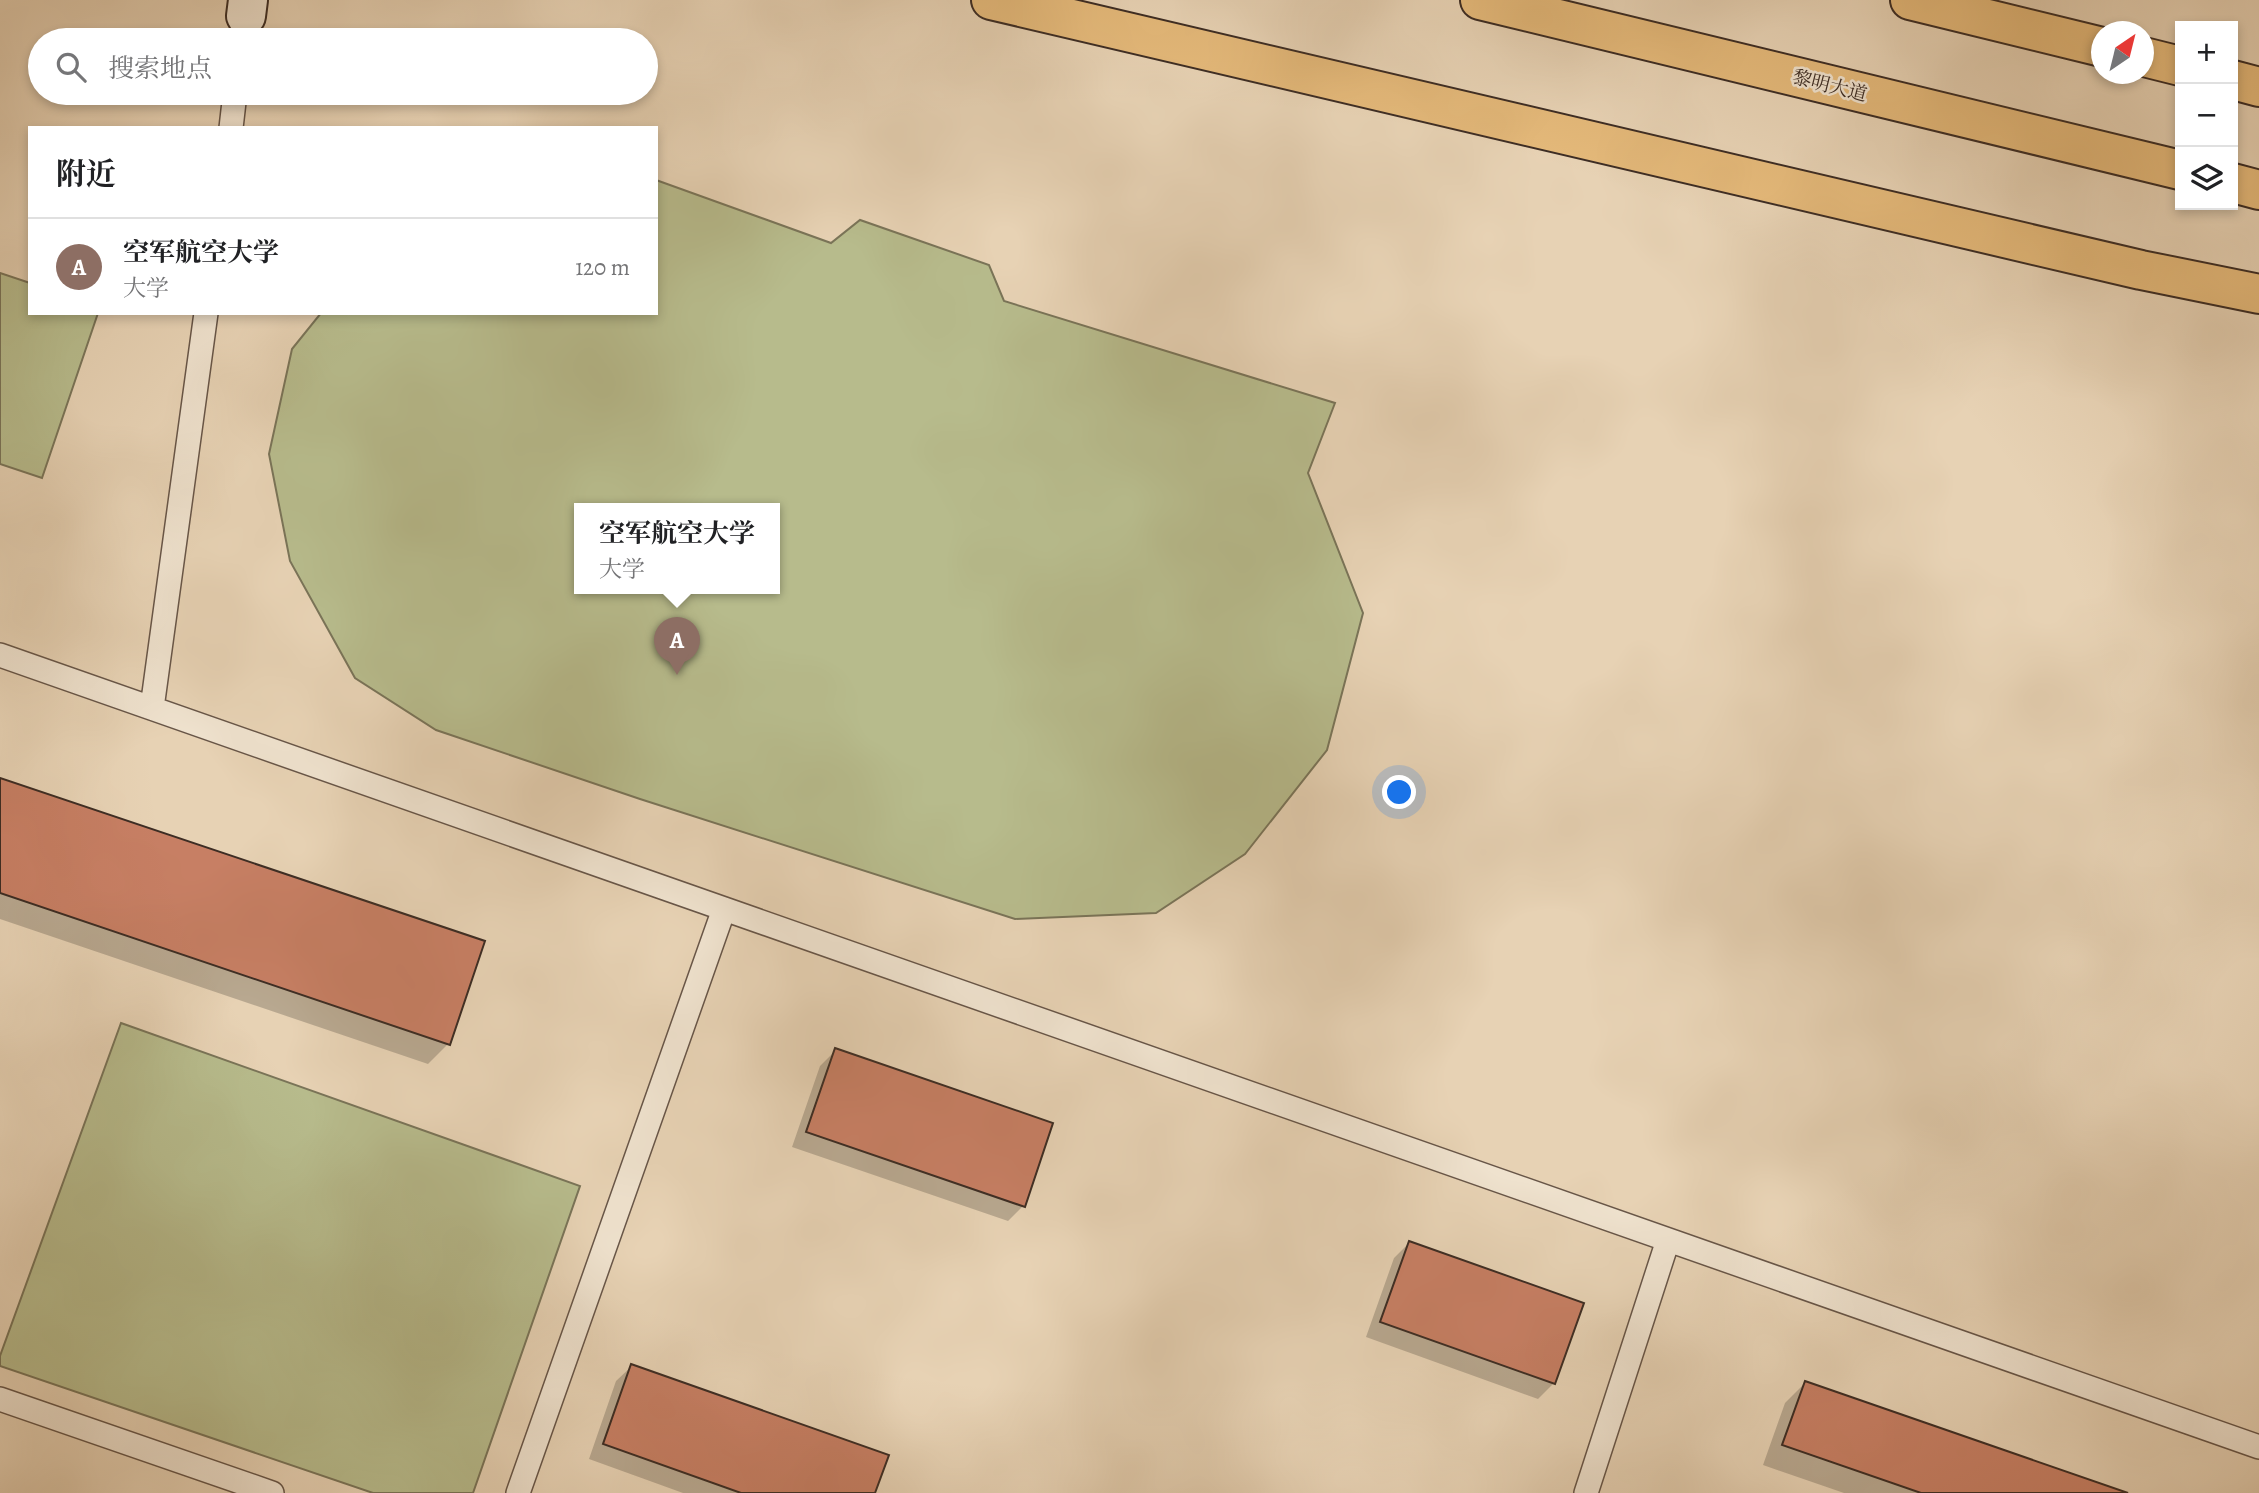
<!DOCTYPE html>
<html lang="zh">
<head>
<meta charset="utf-8">
<style>
	body { margin:0; font-family:Alegreya,"Noto Serif SC",serif; background:#f2f2f2; color:#202124 }
	.controls { position:absolute; right:21px; top:21px; display:grid; overflow:hidden; border-radius:0px; box-shadow:0 4px 10px #0003 }
	.controls button { width:63px; height:63px; display:grid; place-items:center; padding:0; border:0; border-bottom:2px solid #e0e0e0; background:#fff; color:#202124; font:35px sans-serif }
	.compass { position:absolute; left:2091px; top:21px; width:63px; height:63px; border-radius:50%; background:#fff; box-shadow:0 4px 10px #0003; rotate:35deg }
	.you { position:absolute; left:1400px; top:793px; width:24px; height:24px; margin:-18px; border:5px solid #fff; border-radius:50%; background:#1a73e8; box-shadow:0 0 0 10px #1a73e833 }
	.badge { display:grid; place-items:center; width:46px; height:46px; border-radius:50%; background:#111827; color:#fff; font-size:23px; font-weight:700 }
	.pin { position:absolute; translate:-50% -58px; filter:drop-shadow(0 2px 4px #0008) }
	.pin::after { content:''; position:absolute; top:37px; width:24px; height:21px; background:inherit; clip-path:polygon(0 0,100% 0,50% 100%) }
	.popup { position:absolute; left:574px; top:503px; width:206px; height:91px; box-sizing:border-box; display:grid; place-content:center; border-radius:0px; background:#fff; filter:drop-shadow(0 2px 5px #0005); font-size:23px; white-space:nowrap; color:#757577 }
	.popup b { font-size:26px; color:#202124 }
	.popup::after { content:''; position:absolute; left:50%; top:100%; margin-left:-14px; border:14px solid transparent; border-top-color:#fff }
	.list { margin:0; padding:0; list-style:none }
	h2 { display:flex; justify-content:space-between; align-items:center; height:91px; margin:0; padding:0 28px; font-size:30px }
	h2 small { font-size:23px; font-weight:400; color:#757577 }
	.list li { display:grid; grid-template-columns:46px 1fr auto; gap:21px; align-items:center; box-sizing:border-box; height:98px; padding:0 28px; border-top:2px solid #e0e0e0 }
	.list b { display:block; font-size:26px; white-space:nowrap }
	.list p { margin:0; font-size:23px; white-space:nowrap; color:#757577 }
	.list em { font-size:23px; font-style:normal; color:#757577 }
	.icon { flex:none; width:38px; height:38px; fill:none; stroke:currentColor; stroke-width:2; stroke-linecap:round; stroke-linejoin:round }
	.map { position:relative; flex:none; width:2259px; height:1493px; overflow:hidden }
	.search { position:absolute; background:#fff; box-shadow:0 4px 10px #0003; left:28px; top:28px; width:630px; height:77px; display:flex; align-items:center; gap:18px; box-sizing:border-box; padding:0 24px; border-radius:38px; color:#757577; font-size:26px }
	.panel { position:absolute; background:#fff; box-shadow:0 4px 10px #0003; left:28px; top:126px; width:630px; height:189px; border-radius:0px }
	.map>svg:first-child { display:block }
</style>
</head>
<body>
<div class="map">
<svg width="2259" height="1493" viewBox="0 0 2259 1493">
	<rect width="100%" height="100%" fill="#e7d2b4"/>
	<filter id="stains"><feTurbulence type="fractalNoise" baseFrequency=".00286" numOctaves="4"/><feColorMatrix values="0 0 0 0 .2 0 0 0 0 .09 0 0 0 0 .02 0 0 0 .5 -.17"/></filter>
	<radialGradient id="worn" r=".72"><stop offset=".6" stop-color="#630" stop-opacity="0"/><stop offset="1" stop-color="#630" stop-opacity=".3"/></radialGradient>
	<path fill="#b7bb8c" stroke="#7a7458" stroke-width="2" fill-rule="evenodd" d="M656,180L831,243L860,220L989,265L1004,301L1335,403L1308,473L1363,613L1327,750L1245,854L1156,913L1015,919L640,799L436,730L355,678L290,561L269,454L292,349L321,313H656ZM579,509H775V589H579Z
		M0,273L30,283V313H98L42,478L0,464Z
		M121,1023L580,1186L473,1493H373L0,1366V1356Z"/>
	<path fill="#0003" d="M0,780L448,1044L428,1064L0,919Z
		M835,1051L1023,1206L1008,1221L792,1147L820,1066Z
		M1409,1243L1554,1383L1538,1399L1366,1337L1394,1258Z
		M632,1366L873,1493H683L589,1459L616,1381Z
		M1805,1383L2122,1493H1844L1763,1465L1785,1403Z"/>
	<path fill="#c77f64" stroke="#3d2d24" stroke-width="2" d="M0,778L485,941L450,1045L0,893Z
		M835,1048L1053,1123L1025,1207L806,1132Z
		M1409,1241L1584,1303L1555,1384L1380,1322Z
		M631,1364L889,1455L875,1493H741L603,1444Z
		M1805,1381L2128,1493H1921L1782,1445Z"/>
	<g fill="none" stroke-linecap="round" stroke-linejoin="round">
		<defs>
			<path id="service" d="M231,128L235,93
				M0,655L2259,1447
				M152,708L206,313
				M0,1399L272,1493
				M518,1493L724,909
				M1586,1493L1668,1240"/>
			<path id="secondary" d="M246,16L248,0"/>
			<path id="trunk" d="M991,0L2141,270L2259,294
				M1480,0L2180,170
				M1910,0L2102,47
				M2144,57L2180,66
				M2233,80L2259,87
				M2233,183L2259,190"/>
		</defs>
		<use href="#service" stroke="#685648" stroke-width="26"/>
		<use href="#secondary" stroke="#3d2d24" stroke-width="42"/>
		<use href="#trunk" stroke="#3d2d24" stroke-width="42"/>
		<use href="#service" stroke="#efe2ce" stroke-width="23"/>
		<use href="#secondary" stroke="#efe2ce" stroke-width="38"/>
		<use href="#trunk" stroke="#e4b97a" stroke-width="38"/>
	</g>
	<g text-anchor="middle" stroke-width="5" stroke-linejoin="round" paint-order="stroke">
		<g font-size="19" fill="#3d2d24" stroke="#efe2ce">
			<text transform="translate(1830 85) rotate(14)" y="7">黎明大道</text>
		</g>
	</g>
	<rect width="100%" height="100%" filter="url(#stains)"/>
	<rect width="100%" height="100%" fill="url(#worn)"/>
</svg>
<div class="controls">
<button>+</button>
<button>−</button>
<button><svg class="icon" aria-label="layers" viewBox="0 0 24 24"><path d="M12 4l9 5-9 5-9-5zM3 14l9 5 9-5"/></svg></button>
</div>
<svg class="compass" viewBox="-18 -18 36 36"><path d="M0-13l5 13h-10z" fill="#e53935"/><path d="M0 13l5-13h-10z" fill="#757577"/></svg>
<div class="you"></div>
<div class="pin badge" style="left:677px;top:675px;background:#8d6e63">A</div>
<div class="popup"><b>空军航空大学</b>大学</div>
<div class="search"><svg class="icon" aria-label="search" viewBox="0 0 24 24"><circle cx="10" cy="10" r="6"/><path d="M15 15l6 6"/></svg>搜索地点</div>
<section class="panel">
<h2>附近<small></small></h2>
<ul class="list">
<li><span class="badge" style="background:#8d6e63">A</span><div><b>空军航空大学</b><p>大学</p></div><em>120 m</em></li>
</ul>
</section>
</div>
</body>
</html>
